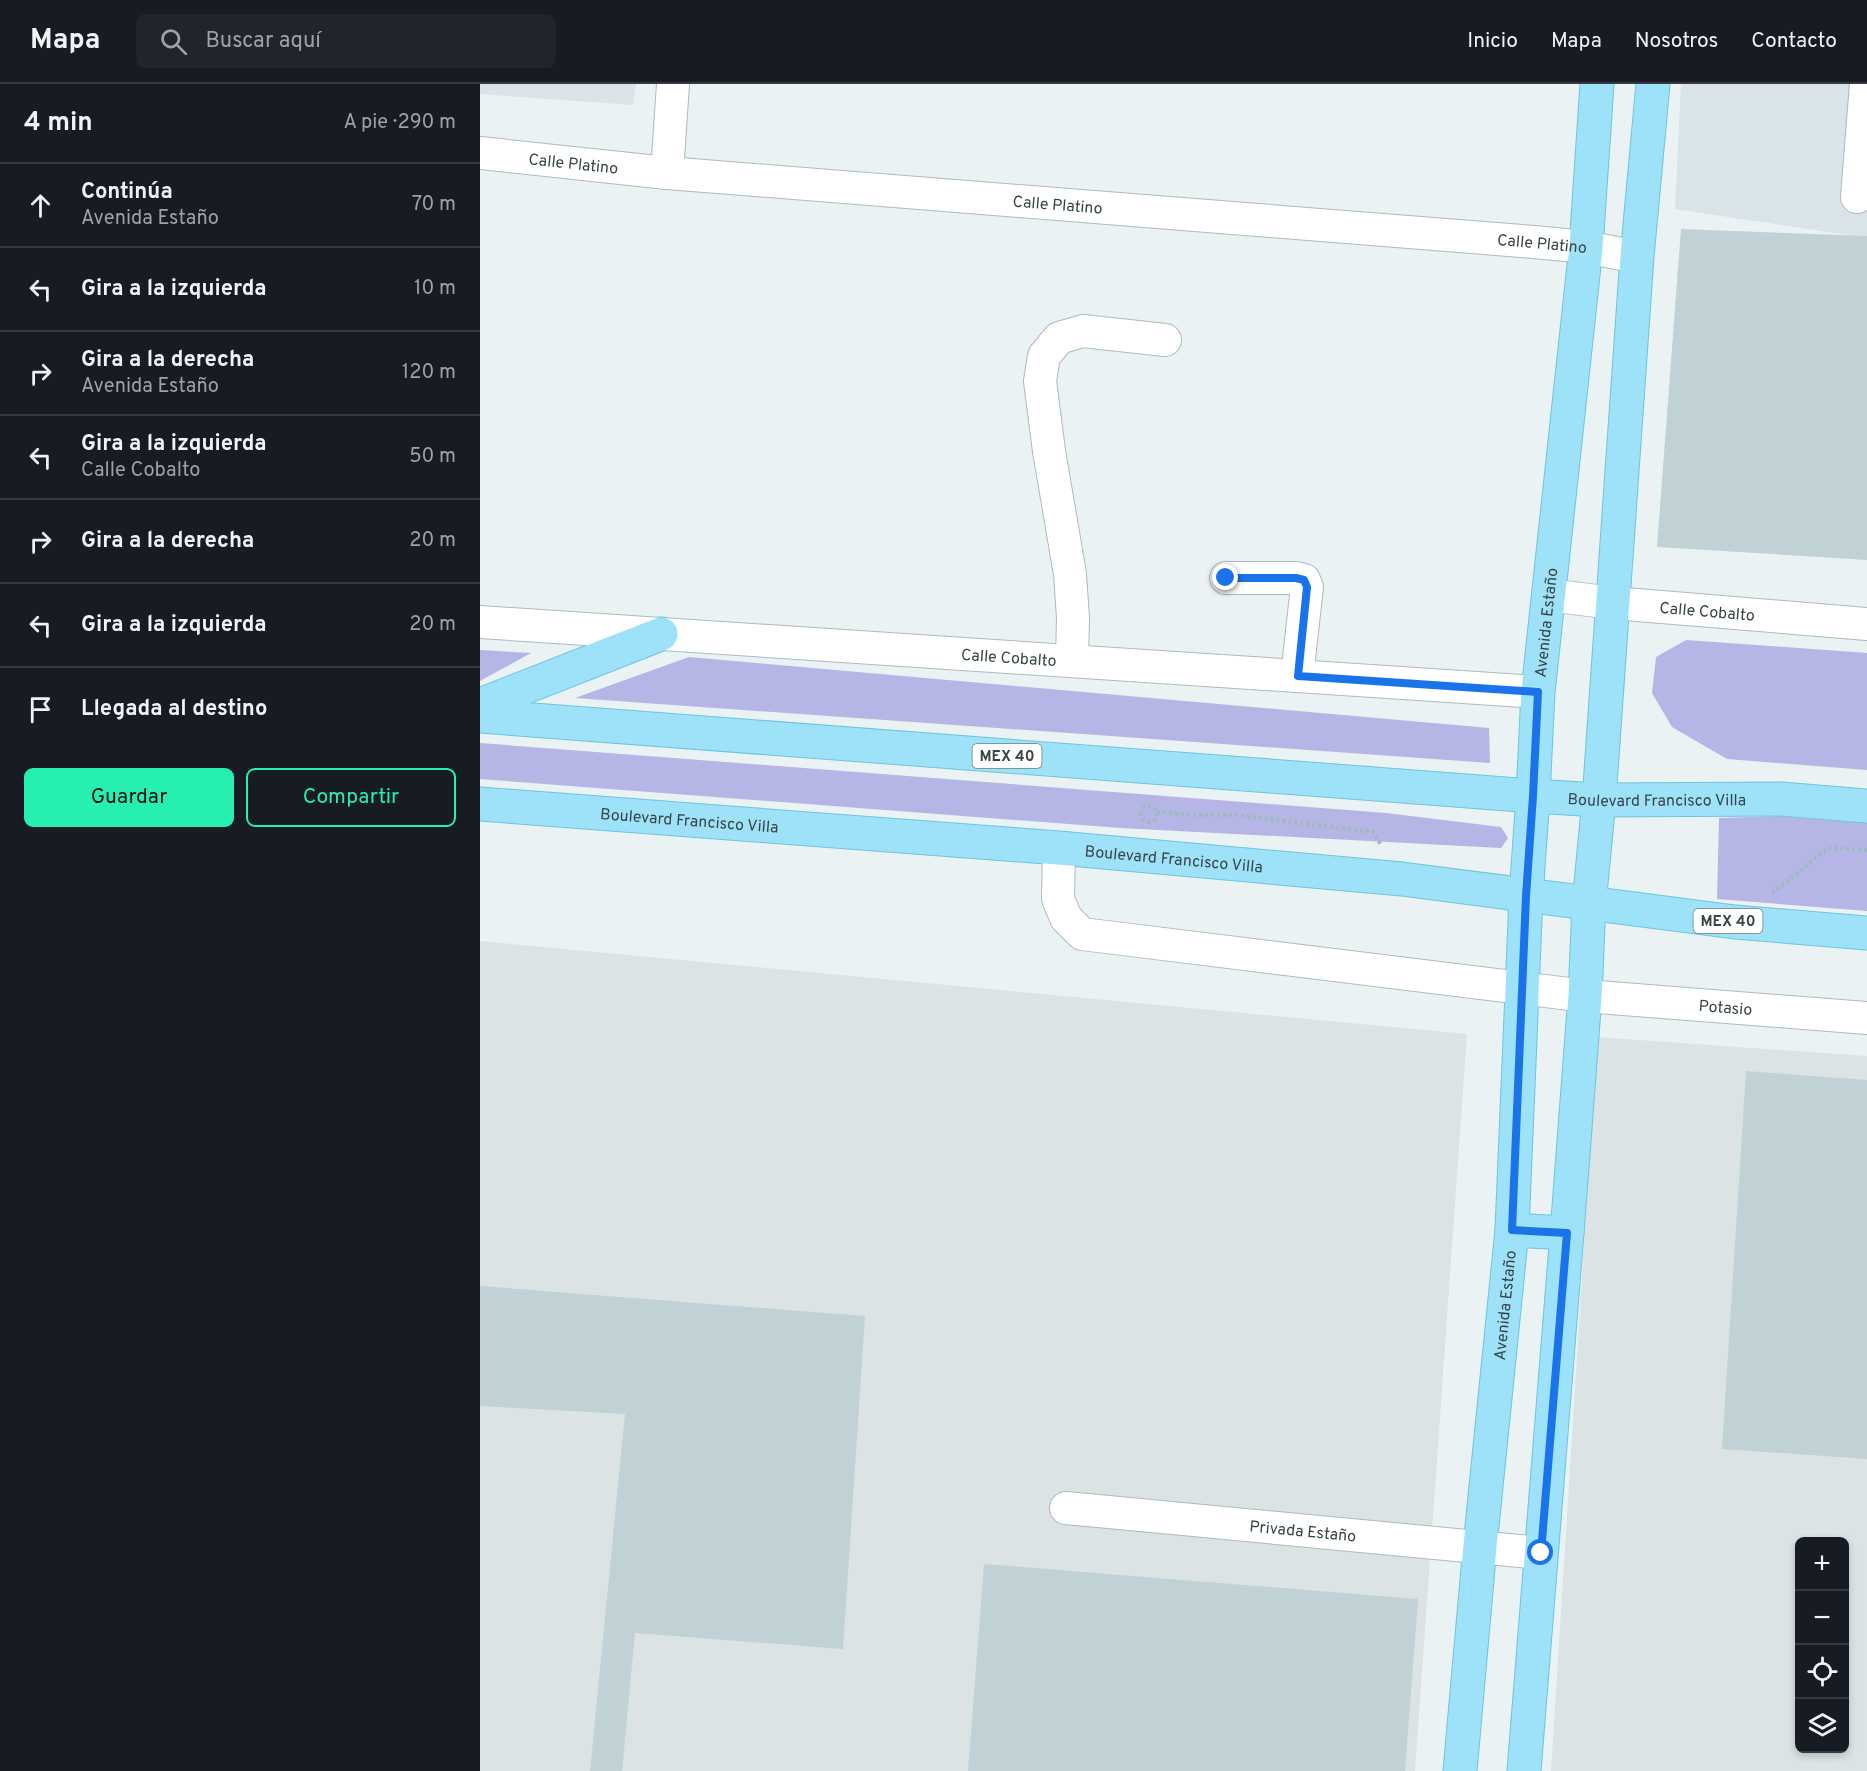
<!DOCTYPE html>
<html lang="es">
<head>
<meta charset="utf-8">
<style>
	body { margin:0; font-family:Overpass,sans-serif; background:#20242c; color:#f1f3f6 }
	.controls { position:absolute; right:18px; bottom:18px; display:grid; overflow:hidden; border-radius:9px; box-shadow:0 3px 9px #0003 }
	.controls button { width:54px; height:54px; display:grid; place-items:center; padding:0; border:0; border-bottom:2px solid #363941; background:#171b24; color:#f1f3f6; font:30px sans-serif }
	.stop { position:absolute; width:18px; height:18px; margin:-14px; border:4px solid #1a73e8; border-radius:50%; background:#fff }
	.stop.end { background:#1a73e8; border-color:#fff; box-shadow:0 2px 6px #0008 }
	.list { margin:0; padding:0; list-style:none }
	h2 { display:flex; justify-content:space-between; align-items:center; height:78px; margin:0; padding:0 24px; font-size:26px }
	h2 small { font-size:20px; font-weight:400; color:#9ea1a6 }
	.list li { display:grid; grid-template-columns:39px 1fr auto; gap:18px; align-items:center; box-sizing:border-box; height:84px; padding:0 24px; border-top:2px solid #363941 }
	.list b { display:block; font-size:22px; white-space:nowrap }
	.list p { margin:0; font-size:20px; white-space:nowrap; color:#9ea1a6 }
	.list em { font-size:20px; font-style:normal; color:#9ea1a6 }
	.actions { display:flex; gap:12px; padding:18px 24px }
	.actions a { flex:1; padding:14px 0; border:2px solid #26efb0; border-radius:9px; text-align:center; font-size:21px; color:#26efb0 }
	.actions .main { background:#26efb0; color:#111 }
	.icon { flex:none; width:33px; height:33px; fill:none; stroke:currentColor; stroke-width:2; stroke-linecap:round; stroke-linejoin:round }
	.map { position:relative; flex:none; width:1387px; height:1687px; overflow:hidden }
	header { display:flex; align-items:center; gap:36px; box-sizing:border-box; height:84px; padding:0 30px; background:#171b24; border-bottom:2px solid #363941 }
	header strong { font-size:28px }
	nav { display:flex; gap:33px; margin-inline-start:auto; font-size:21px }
	.search { width:420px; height:54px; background:#20242c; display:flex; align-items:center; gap:15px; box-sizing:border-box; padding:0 21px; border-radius:9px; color:#9ea1a6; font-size:22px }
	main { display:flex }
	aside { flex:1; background:#171b24 }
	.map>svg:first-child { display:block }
</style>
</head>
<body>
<header>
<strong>Mapa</strong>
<div class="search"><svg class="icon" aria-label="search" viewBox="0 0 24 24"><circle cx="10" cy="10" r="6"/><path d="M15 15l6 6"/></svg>Buscar aquí</div>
<nav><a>Inicio</a><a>Mapa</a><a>Nosotros</a><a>Contacto</a></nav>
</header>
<main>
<aside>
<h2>4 min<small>A pie · 290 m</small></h2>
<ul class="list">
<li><svg class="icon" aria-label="ahead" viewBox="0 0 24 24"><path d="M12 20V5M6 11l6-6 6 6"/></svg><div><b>Continúa</b><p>Avenida Estaño</p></div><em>70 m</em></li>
<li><svg class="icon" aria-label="left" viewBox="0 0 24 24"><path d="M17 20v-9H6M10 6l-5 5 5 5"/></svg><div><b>Gira a la izquierda</b></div><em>10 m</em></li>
<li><svg class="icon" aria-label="right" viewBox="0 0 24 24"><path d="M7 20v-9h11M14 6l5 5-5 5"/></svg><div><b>Gira a la derecha</b><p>Avenida Estaño</p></div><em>120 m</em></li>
<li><svg class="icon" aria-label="left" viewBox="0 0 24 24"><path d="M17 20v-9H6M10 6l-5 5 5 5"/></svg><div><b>Gira a la izquierda</b><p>Calle Cobalto</p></div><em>50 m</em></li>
<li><svg class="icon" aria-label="right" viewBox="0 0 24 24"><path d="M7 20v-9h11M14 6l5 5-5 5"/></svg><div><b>Gira a la derecha</b></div><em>20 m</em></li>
<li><svg class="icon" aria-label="left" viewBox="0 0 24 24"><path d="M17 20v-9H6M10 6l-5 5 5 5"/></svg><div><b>Gira a la izquierda</b></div><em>20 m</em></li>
<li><svg class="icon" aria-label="arrive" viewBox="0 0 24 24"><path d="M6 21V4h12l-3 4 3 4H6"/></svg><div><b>Llegada al destino</b></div></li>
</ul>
<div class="actions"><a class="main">Guardar</a><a>Compartir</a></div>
</aside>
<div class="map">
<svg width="1387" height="1687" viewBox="0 0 1387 1687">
	<rect width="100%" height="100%" fill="#eaf2f4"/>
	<path fill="#d8e4e8" d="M0,0H156L153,21L0,10Z
		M1201,0H1387V154L1195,125Z"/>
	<path fill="#dbe3e4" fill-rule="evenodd" d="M0,857L987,950L935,1687H0Z
		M1117,953L1387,972V1687H1071ZM1320,1458H1364V1664H1320Z"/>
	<path fill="#b5b5e6" d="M1206,556L1387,569V686L1247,675L1192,643L1172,609L1176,573Z
		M0,566L51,569L0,597Z
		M209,573L1009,644L1010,679L95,614Z
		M0,659L906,729L1021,743L1028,754L1021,764L641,744L0,695Z
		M1300,732L1387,739V827L1237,815L1239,734Z"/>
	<path fill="#c0d2d5" d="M1201,145L1387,152V476L1177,463Z
		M1266,987L1387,996V1375L1242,1365Z
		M0,1202L385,1232L363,1565L155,1549L142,1687H110L145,1330L0,1322Z
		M504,1480L938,1515L925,1687H488Z"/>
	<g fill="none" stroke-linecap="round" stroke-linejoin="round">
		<defs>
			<g id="minor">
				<path id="s1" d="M0,69L187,89L1054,158L1106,163L1157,173"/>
				<path d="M187,89L193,0"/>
				<path d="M1377,113L1386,0"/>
				<path d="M746,494H816L824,496L827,503L817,592"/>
				<path id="s2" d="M1068,511L1133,519L1387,540"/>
				<path id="s3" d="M0,538L1058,608"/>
				<path d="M592,576L593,534L590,490L569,367L560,297L564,272L579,254L603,247L685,256"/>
				<path id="s4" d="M579,764L578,815L586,834L602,850L1105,912L1387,934"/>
				<path id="s5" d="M586,1424L1061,1469"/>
			</g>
			<g id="major">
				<path d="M0,621L181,550"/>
				<path id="s6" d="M0,632L1053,712L1119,716L1301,715L1387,722"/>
				<path id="s7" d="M0,720L579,764L922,795L1255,838L1387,849"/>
				<path d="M1032,1146L1087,1149"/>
				<path id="s8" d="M980,1687L1000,1462L1032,1146L1046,812L1053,712L1058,608L1106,163L1117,0"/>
				<path d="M1044,1687L1087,1149L1105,912L1109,820L1119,716L1157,173L1173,0"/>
			</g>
		</defs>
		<use href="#minor" stroke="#adbbbf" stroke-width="34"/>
		<use href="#major" stroke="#6ec4de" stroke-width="35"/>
		<path stroke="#9ebac0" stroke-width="4" stroke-dasharray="3 3" stroke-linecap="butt" d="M661 730a8 8 0 1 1 16 0a8 8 0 1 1-16 0Z
			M677,728L712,731H755L893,748L901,761
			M1292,809L1348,764L1387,766"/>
		<use href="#minor" stroke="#fff" stroke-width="32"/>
		<use href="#major" stroke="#9ee2f9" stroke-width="33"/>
	</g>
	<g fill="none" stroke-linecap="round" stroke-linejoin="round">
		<path stroke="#1a73e8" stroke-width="8" d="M746,494H816L824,496L827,503L818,592L1058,608L1053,712L1046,812L1032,1146L1087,1149L1061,1469"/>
	</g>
	<g text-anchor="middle" stroke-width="4.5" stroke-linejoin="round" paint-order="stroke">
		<g fill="#fff" stroke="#747d7e" stroke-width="1.5">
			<rect x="492.5" y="660" width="69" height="24" rx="4.5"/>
			<rect x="1213.5" y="825" width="69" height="24" rx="4.5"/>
		</g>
		<g font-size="15" font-weight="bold" fill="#384547">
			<text x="527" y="677">MEX 40</text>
			<text x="1248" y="842">MEX 40</text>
		</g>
		<g font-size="16" fill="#384547" stroke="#fff">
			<text dy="6" stroke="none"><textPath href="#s1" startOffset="94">Calle Platino</textPath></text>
			<text dy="6" stroke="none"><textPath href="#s1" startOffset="580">Calle Platino</textPath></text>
			<text dy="6" stroke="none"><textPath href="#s1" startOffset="1066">Calle Platino</textPath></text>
			<text dy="6" stroke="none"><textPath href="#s2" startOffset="160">Calle Cobalto</textPath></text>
			<text dy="6" stroke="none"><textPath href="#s8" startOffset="1152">Avenida Estaño</textPath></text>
			<text dy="6" stroke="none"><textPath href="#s3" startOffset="530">Calle Cobalto</textPath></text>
			<text dy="6" stroke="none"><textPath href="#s6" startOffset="1180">Boulevard Francisco Villa</textPath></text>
			<text dy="6" stroke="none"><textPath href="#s7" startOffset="210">Boulevard Francisco Villa</textPath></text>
			<text dy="6" stroke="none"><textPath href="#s7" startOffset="696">Boulevard Francisco Villa</textPath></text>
			<text dy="6" stroke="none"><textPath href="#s4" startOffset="742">Potasio</textPath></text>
			<text dy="6" stroke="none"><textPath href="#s8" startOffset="468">Avenida Estaño</textPath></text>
			<text dy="6" stroke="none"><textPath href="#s5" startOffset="238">Privada Estaño</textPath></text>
		</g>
	</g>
</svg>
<div class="controls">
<button>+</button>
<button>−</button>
<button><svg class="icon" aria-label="locate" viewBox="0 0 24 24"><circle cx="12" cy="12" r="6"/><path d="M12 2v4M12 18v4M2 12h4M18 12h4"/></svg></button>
<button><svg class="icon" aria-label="layers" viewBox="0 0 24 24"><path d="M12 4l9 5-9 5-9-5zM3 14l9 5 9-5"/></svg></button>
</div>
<div class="stop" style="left:1061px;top:1469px"></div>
<div class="stop end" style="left:746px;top:494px"></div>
</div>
</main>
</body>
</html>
